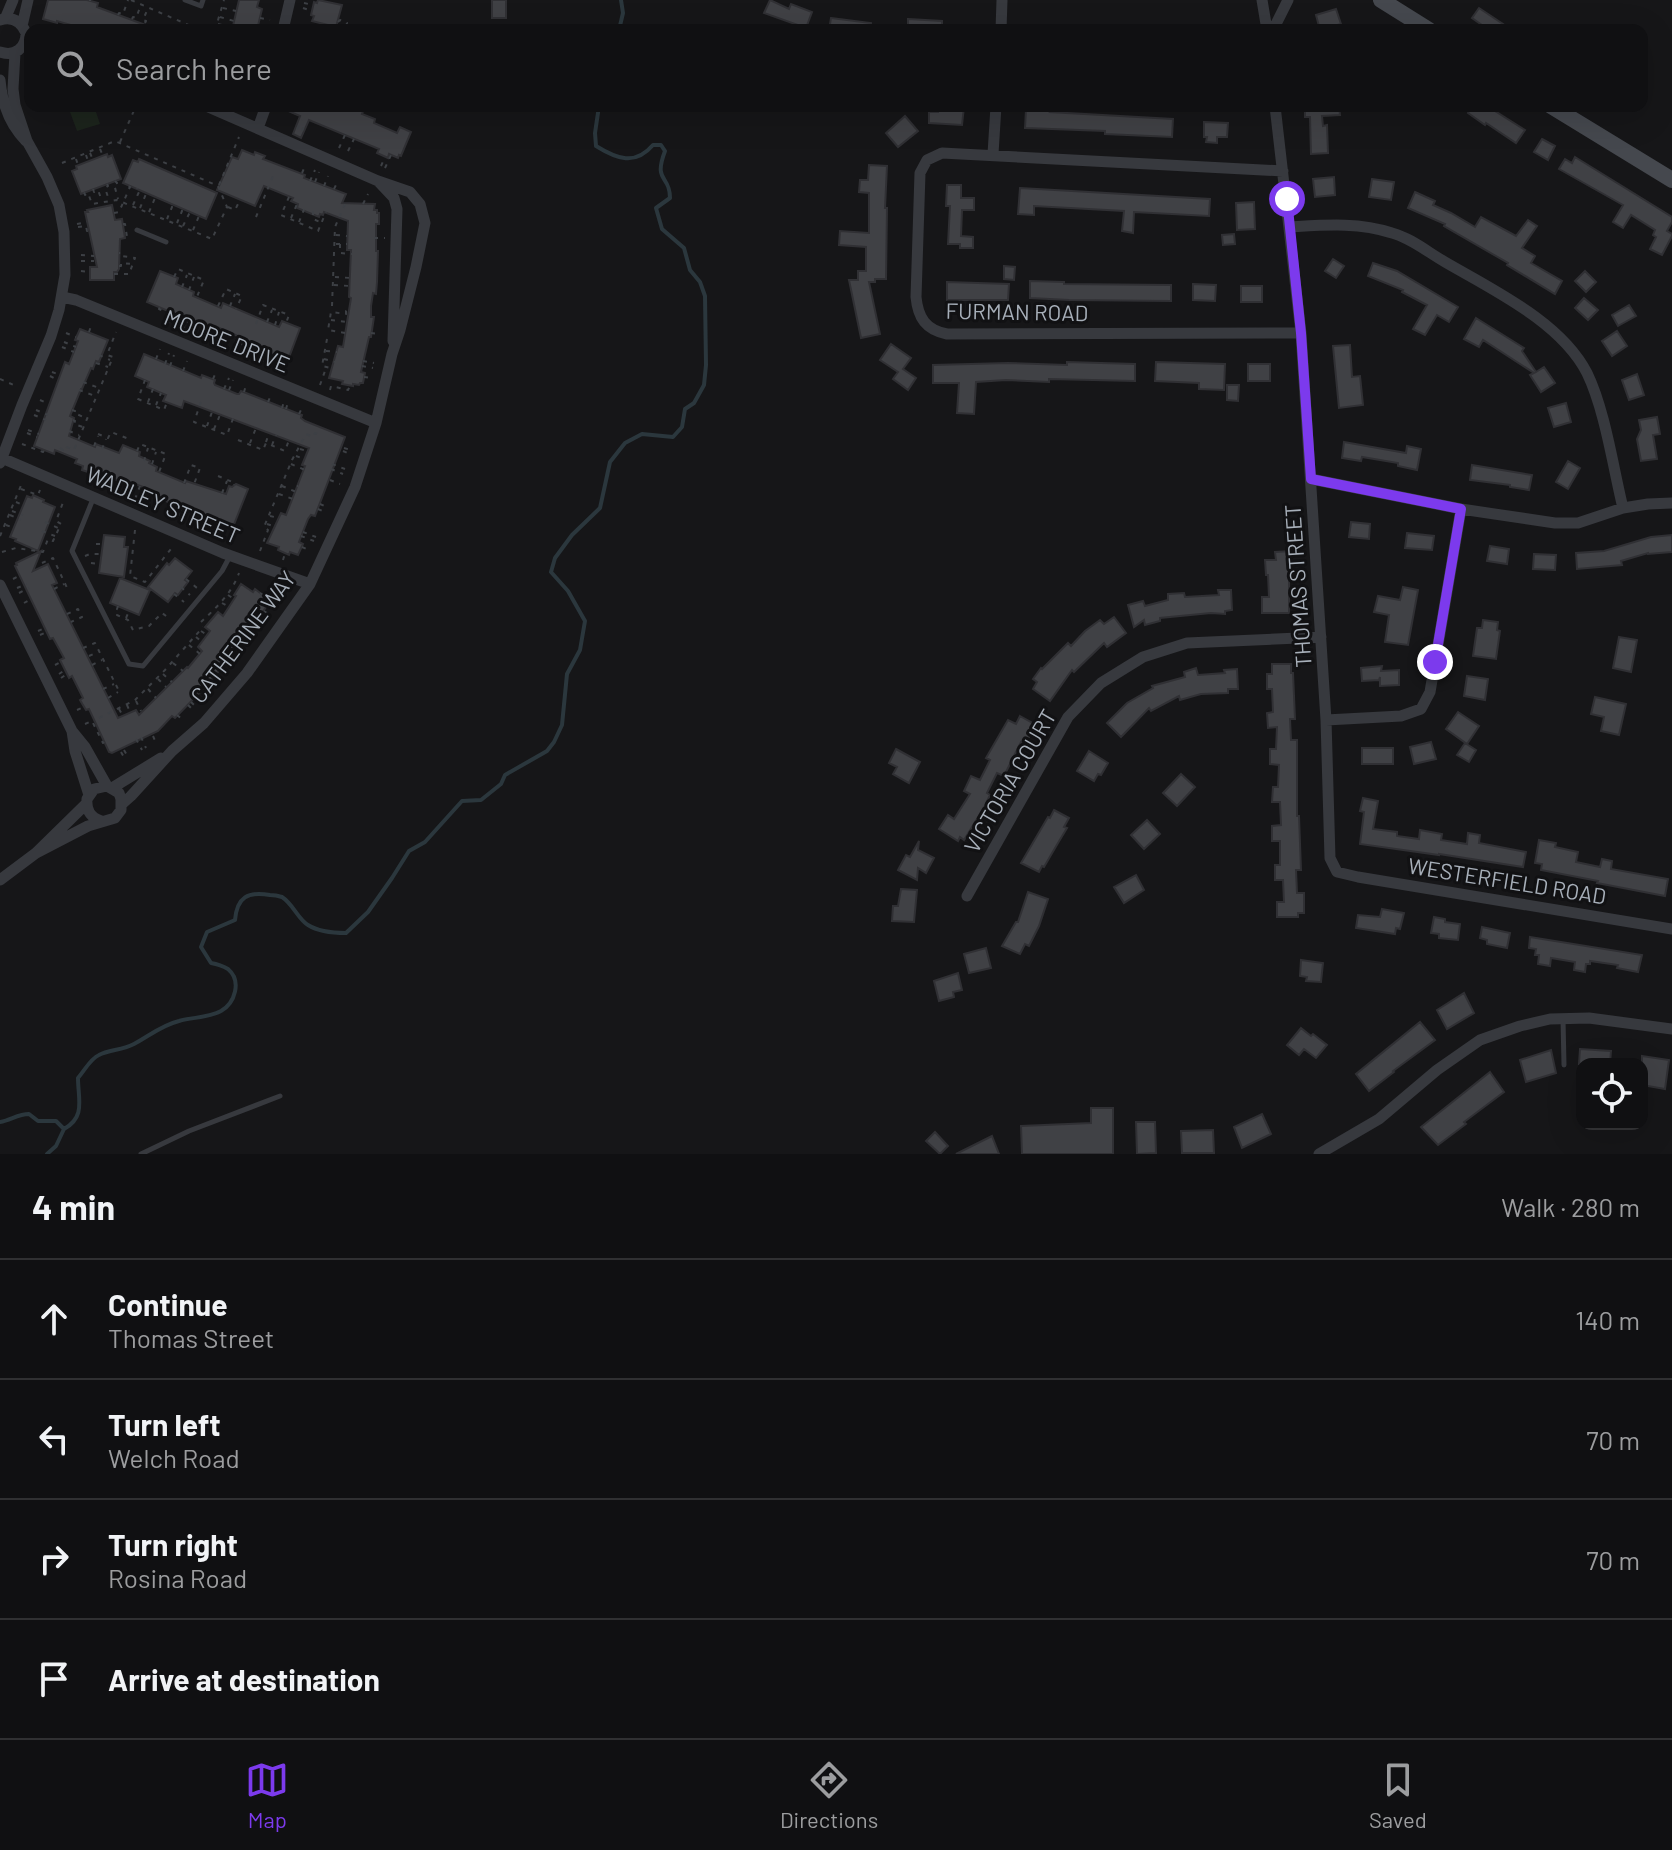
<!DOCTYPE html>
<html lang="en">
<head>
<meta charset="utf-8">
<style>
	body { margin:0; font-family:Barlow,sans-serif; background:#19191b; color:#f1f3f6 }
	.controls { position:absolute; right:24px; bottom:24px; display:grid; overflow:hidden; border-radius:16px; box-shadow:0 8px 32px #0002 }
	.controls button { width:72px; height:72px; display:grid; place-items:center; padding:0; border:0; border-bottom:2px solid #303032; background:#101012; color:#f1f3f6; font:40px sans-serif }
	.stop { position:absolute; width:24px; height:24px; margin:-18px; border:6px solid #7c3aed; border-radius:50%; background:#fff }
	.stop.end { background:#7c3aed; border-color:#fff; box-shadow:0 2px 8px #0008 }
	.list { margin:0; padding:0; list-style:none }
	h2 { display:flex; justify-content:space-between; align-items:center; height:104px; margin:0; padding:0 32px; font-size:34px }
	h2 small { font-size:26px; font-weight:400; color:#9c9d9f }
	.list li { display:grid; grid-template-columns:52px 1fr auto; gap:24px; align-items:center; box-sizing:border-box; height:120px; padding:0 32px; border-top:2px solid #303032 }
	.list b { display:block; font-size:30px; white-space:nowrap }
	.list p { margin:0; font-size:26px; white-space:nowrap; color:#9c9d9f }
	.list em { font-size:26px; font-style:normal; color:#9c9d9f }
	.icon { flex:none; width:44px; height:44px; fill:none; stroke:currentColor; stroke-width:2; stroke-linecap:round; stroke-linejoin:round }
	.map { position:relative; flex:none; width:1672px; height:1154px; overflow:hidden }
	.search { position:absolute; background:#101012; box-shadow:0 8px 32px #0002; left:24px; right:24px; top:24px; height:88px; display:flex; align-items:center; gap:20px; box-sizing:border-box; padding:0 28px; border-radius:16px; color:#9c9d9f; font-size:30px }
	.sheet { height:584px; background:#101012 }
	nav { display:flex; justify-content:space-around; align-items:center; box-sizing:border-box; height:112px; border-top:2px solid #303032; background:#101012; font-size:22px; color:#9c9d9f }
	nav a { display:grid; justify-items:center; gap:4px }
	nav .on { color:#7c3aed }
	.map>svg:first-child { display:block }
</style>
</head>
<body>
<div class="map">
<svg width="1672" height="1154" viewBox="0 0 1672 1154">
	<rect width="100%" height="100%" fill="#161618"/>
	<path fill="#1c241c" d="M87,106H94L100,124L77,131L70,112Z"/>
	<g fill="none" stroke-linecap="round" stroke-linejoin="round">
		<path stroke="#2b373d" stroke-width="4" d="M619,30L623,13L621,0
			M0,1122C11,1120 18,1114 29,1114L38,1121H56L64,1129L56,1146L47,1154
			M64,1129C86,1117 78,1099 78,1078C84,1071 91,1058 99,1055C108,1050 123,1050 134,1044C149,1036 162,1025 179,1021C193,1017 208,1018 221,1011C235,1003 242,981 228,969C223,966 217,964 211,963L201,947L207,932L235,920C237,897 248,891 270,895C273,895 279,896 282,897C293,904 298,919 308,925C319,932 333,933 346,933L368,912L392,878L409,851L425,842L462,801L481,800L501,784L505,775L547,751L554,742L562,725L567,674L580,650L585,621L568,591L551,572L555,558L572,535L600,508L610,462L625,443L642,434L673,437L682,427L685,409L694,403L704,385L706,365L705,296L700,282L690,270L684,248L662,229L656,208L670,198C670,174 653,183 665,151L661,145H653C635,166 617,159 596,146L595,133L599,106"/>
	</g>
	<path fill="#404145" stroke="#303034" stroke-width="2" d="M48,0H87L98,3L97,7L159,30H88L57,21V23L43,19Z
		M239,0H259L257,7L262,9L257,30H232Z
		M318,0L342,5L336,27L312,21L314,16L311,15L314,2L317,3Z
		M492,0H506V18H492Z
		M770,0L789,9L791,4L812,12L806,28L764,13Z
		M1479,8L1512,30H1489L1472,18Z
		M1336,9L1341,24L1320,30L1316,15Z
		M831,18L871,23L870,30H829Z
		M908,19L942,21V30H908Z
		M277,106H365L362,114L375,119L374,123L397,133L400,127L411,132L401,156L399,155L398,158L389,154L388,158L377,153L379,149L309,120L301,138L293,134L300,116Z
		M938,106L964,107L962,125L929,123V112H938Z
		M1305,106H1339L1340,115L1322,116L1323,126L1327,125L1328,153L1311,154L1310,117H1305Z
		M1472,106H1487L1525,130L1516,143L1486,123L1485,125L1468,113Z
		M1026,109L1051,110L1050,112L1173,119L1172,137L1105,134V131L1025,128Z
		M905,116L918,131L898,147L886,133Z
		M1204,122L1228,123L1227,137H1217V143L1206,142L1207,137H1204Z
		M1542,139L1555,146L1548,160L1534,152Z
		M242,150L254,155L255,152L265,156L263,159L305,175L304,178L346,194L342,203L375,204L374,210H377V213H379V224H376V251H378L377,282L376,294L373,293L371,306V317H374L371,337H369L361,372L365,373L363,383H360L359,385L353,384V386L342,384L343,381L329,378L338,346L343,347L351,298L349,297L351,250H347L348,221L324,212L323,215L320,214L319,217L297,208L298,204L291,201L293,198L264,186L255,206L217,190L232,157L238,159Z
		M107,154L108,157L112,155L121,179L81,194L72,171L77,169L76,166Z
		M1575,157L1672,217V222L1667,231L1672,234V236L1662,255L1650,249L1656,237L1653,235L1655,230L1631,215L1623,228L1613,222L1623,205L1559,169L1565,159L1572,163Z
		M139,159L217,193L206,219L123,183L133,160L138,162Z
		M869,165L887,166L885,208H887L886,279H875V282H869L880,334L861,338L849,280H858V271H866V247L839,245L840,231L869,233V193L859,192L860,180H868Z
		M1334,177L1335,195L1315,197L1313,179Z
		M1372,179L1394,182L1391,200L1369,197Z
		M947,185H961V198H974V210H962L961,236L973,237V248H960V244H948L950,206H946Z
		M1020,188L1210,199L1209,216L1134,212L1133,233L1122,231L1124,211L1034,206V215L1018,214Z
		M1415,192L1435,201L1433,205L1451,213L1475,227L1481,217L1516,236L1528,220L1537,226L1522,248L1535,256L1531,263L1562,281L1555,294L1507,265L1508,263L1444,226L1445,224L1408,208Z
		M1254,202L1255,229L1237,230L1236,203Z
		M112,205L115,220L122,219L125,238L120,239L119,269L117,272H114V280H90V267H97L85,212H88L87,210Z
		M1234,234L1235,244L1223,245L1222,235Z
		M1333,259L1344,266L1336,278L1325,271Z
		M1373,263L1397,271L1458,307L1449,322L1437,315L1425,335L1413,329L1427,305L1402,292L1403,290L1368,276Z
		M1004,266L1015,267L1014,280L1004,279Z
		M160,271L178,278L176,284L194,292L193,296L221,308L223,303L279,327L282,321L300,328L288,360L235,342L238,336L226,331L215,326L213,330L198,323L197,326L182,319V317L147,302Z
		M1585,271L1596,282L1586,292L1575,281Z
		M1030,281L1064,282V284L1171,285V301L1069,300L1030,298Z
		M947,282L1009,284L1008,300H947Z
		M1193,284L1216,285L1215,301L1193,300Z
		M1241,286H1262V302H1241Z
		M1584,298L1598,310L1588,320L1575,308Z
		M1629,305L1636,316L1618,326L1612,315Z
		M1476,318L1524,348L1522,351L1536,372L1544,367L1555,383L1541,392L1530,375L1534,373L1483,340L1479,347L1464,339Z
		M80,329L108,340L99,362L96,361L93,369L91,368L82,389H81L70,416L74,418L69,436L95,447L96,444L119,453L123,445L140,452L139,456L150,461L149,463L157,467L156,471L185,483L186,481L226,494L229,486L232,487L236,484L248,489L233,527L185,509L184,511L172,506L173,504L144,492L146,488L122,479L121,482L95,472L94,474L82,470L83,466L75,463L77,459L55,450L54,454L34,446L65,362L69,364L78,341L75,340Z
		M1617,331L1627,346L1612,356L1602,341Z
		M891,344L911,358L903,369L916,378L908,390L893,379L898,372L880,360Z
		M1350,345L1352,377L1360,376L1363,405L1339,408L1333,346Z
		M144,354L201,378L202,375L215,380L214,383L215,385L237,394H239L241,391L302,415L301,418L305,421L345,437L315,516L311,515L308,519L299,542L303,544L298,555L290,552L289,555L278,550L279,547L267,543L281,513L286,515L305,466L302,465L309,448L184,401L182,408L163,401L166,395L147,387L149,382L135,376Z
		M1067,362L1135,364V381L1049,379V382L1006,380L976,382L974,414L957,413L959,383H933V365L1008,363L1067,365Z
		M1156,362L1225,364L1224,390L1199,389V383L1155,381Z
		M1248,364H1270V381H1248Z
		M1637,374L1644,395L1629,400L1622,380Z
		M1227,385H1239L1238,401L1227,400Z
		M1566,403L1571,422L1554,427L1548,408Z
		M1657,417L1660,434L1653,435L1657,459L1641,461L1637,439L1641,430L1639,420Z
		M1344,442L1406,453L1407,446L1421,449L1417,470L1398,466V463L1362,457L1361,461L1342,458Z
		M1568,461L1580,468L1568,489L1556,482Z
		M1472,465L1532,475L1529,490L1510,487V485L1470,480Z
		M33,495L44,500L43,502L55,507L38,551L15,541L16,539L10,537L27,496L32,498Z
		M1351,522L1370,524L1369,539L1349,537Z
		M1407,533L1434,536L1432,550L1405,548Z
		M104,535L125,537L124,547H128L124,577L99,573Z
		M1672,535V552L1648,554V553L1621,561L1622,565L1577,569L1576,553L1604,551L1651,537Z
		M1490,546L1509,549L1507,564L1487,561Z
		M41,551L33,571L48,564L57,583L52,585L118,718L136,710L139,715L187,667L188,668L202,651L198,647L210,631L205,627L218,612L223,616L236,596L234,595L241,584L253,592L255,589L264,596L263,598L268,604L262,613L259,611L244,634L220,664L223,666L207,685L175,718L172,716L158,731L112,753L109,752L89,709L86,710L80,700L83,698L72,676L69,678L60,660L64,658L53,638L50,639L15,566L17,565L16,563Z
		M1291,551V574H1289V613H1262V597H1269L1268,575H1266L1265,560H1276L1275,552Z
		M1534,554L1556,555L1555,570L1533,569Z
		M175,558L192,571L185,580L188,582L178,595L175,593L168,602L148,587L167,563L169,565Z
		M120,578L150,590L139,615L110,603Z
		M1403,587L1418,590L1408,645L1385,642L1389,615L1374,612L1378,596L1400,600Z
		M1218,590H1231L1232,610L1225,611V614L1211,613L1160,618V621L1145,625L1144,620L1134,627L1128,605L1143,601L1145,606L1168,600V594L1184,593L1185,597L1219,595Z
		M1114,617L1126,633L1107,647L1104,643L1074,672L1072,670L1050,701L1033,689L1037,682L1033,679L1041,668L1042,669L1068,643L1071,646L1085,631L1100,620L1104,624Z
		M1483,620L1498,622L1497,630L1500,631L1496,659L1473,656L1477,628H1482Z
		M1619,637L1637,640L1631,672L1613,668Z
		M1272,664H1291V673H1293L1295,719H1290L1291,740H1297V816H1299L1301,870H1296L1297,893H1304V913H1298V917H1277V902H1284L1283,880H1275V865H1280V841H1272V826L1281,825L1280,802H1272L1273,787H1278L1279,765L1270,764V749H1276L1277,727L1268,728L1267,713L1273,712L1272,689H1267V674H1272Z
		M1382,666L1381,671L1399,670V685L1380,686V677L1379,680L1362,681L1361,668Z
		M1196,668L1198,675L1225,673L1224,670L1237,669L1238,689H1228V693L1201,694L1180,700L1179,696L1151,711L1149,708L1121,737L1107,723L1127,703L1153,688L1152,686L1185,677L1184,672Z
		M1467,676L1488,679L1485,700L1464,696Z
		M1595,697L1626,704L1619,735L1601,731L1604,717L1591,714Z
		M1458,712L1479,726L1467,744L1446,729Z
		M1020,716L1036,725L1025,744L1021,742L1004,776L997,773L987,793L990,795L985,806L964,840L960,837L958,841L939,829L948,815L954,819L970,794L964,791L971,776L980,780L990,760L986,758L1008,720L1016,724Z
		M1431,742L1436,759L1414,764L1410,747Z
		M1465,743L1476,750L1469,762L1457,755Z
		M1362,748H1393V764H1362Z
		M896,749L920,762L909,783L893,774L897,767L889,763Z
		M1089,751L1108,763L1101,775L1098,774L1094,781L1077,771Z
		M1181,774L1195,787L1177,806L1163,793Z
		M1363,798L1378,801L1373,829L1397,832V836L1419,839L1420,830L1442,834L1441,840L1467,844L1468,833L1480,835L1479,843L1526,852L1523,867L1439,854V855L1360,844L1364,812L1360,811Z
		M1054,810L1069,818L1064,827L1067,828L1058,843L1044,867L1042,866L1039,872L1021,863L1048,817L1050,818Z
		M1147,820L1160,834L1144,849L1131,835Z
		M1539,840L1556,843L1555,847L1578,852L1576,862L1600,867L1602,859L1612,861L1611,869L1668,879L1665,896L1597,883L1598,881L1541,870L1542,864L1535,863Z
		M919,841L918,850L934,858L926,873L918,868L917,880L898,870L906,855L910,857Z
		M1136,875L1144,890L1124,903L1114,887Z
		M901,889L917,890L914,922L892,921L893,906H898Z
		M1028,892L1048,899L1039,926L1029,946L1025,944L1020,954L1002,946L1016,922H1018Z
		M1382,909L1404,913L1400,929L1396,928L1395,934L1356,928L1358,915L1380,917Z
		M1434,917L1445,919V922L1460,924L1458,940L1439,938V934L1431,933Z
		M1482,927L1510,933L1507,948L1487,944V940L1480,938Z
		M1530,937L1642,955L1638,972L1617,968L1618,965L1590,961V964H1586L1585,972L1574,970L1575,962L1551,958L1550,966L1538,964L1539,955H1535L1536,949L1529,948Z
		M986,948L991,968L969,973L964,954Z
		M1301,960L1323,963L1321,982L1306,981L1307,977L1300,976Z
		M958,973L962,990L953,992L954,997L939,1001L934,981Z
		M1464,993L1474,1013L1447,1029L1437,1010Z
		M1420,1022L1435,1040L1393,1071L1394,1072L1369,1091L1356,1074Z
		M1301,1028L1311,1036L1313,1034L1327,1045L1316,1058L1304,1049L1299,1055L1287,1045Z
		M1580,1049L1611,1051L1610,1064H1579Z
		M1551,1050L1556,1073L1526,1082L1520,1060Z
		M1642,1056L1669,1060L1665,1089L1642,1085Z
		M1490,1072L1504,1092L1464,1122L1466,1124L1438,1145L1421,1127Z
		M1091,1108H1113V1154H1022L1021,1126L1091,1123Z
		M1262,1114L1271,1134L1242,1148L1234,1127Z
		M1136,1122H1155L1156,1153L1137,1154Z
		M1213,1130L1214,1153H1182L1181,1131Z
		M935,1132L948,1146L940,1154L926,1141Z
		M992,1136L999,1154H956Z"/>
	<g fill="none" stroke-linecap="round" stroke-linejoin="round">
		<path stroke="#3d4045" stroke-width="2" stroke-dasharray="4 6" stroke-linecap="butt" d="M131,0L200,30
			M90,1V0
			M304,3L313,5
			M223,8L236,11
			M303,8L312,11
			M118,15L119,13L123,14L128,0
			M220,17L234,21
			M260,18L270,20
			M132,19L133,17L136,18L141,5
			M338,22L340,20L347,23L345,30
			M145,23L146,21L143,20L148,8
			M218,24L233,28
			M258,27L267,30
			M335,27V28L340,30
			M51,30L53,22
			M61,30L63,20
			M66,30L68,21
			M83,30V29
			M215,30L224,0
			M297,129L302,120
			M302,131L306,122
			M120,142L136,106
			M339,148L345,135
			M100,149L103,156
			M348,151L354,139
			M90,153L93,160
			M86,155L88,161
			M76,159L78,165
			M62,163L115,141L218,186L227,207L212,239L117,200L92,204L88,193L85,195L84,192
			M381,166L385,157
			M385,168L391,155
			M302,173L305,166
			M115,181L117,183L114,184L118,199
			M310,181L315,170
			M315,182L319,172
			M107,184L108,186L105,188L109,200
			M219,185L239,137
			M324,186L328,176
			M93,189L94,192L98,190L102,201
			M334,189L338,181
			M289,197L281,215L318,231L326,212
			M363,204L368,194
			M133,205L139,192L136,191L137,188
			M228,207L235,210L240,200
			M140,208L146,194L148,195L149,193
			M313,211V219L320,222
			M149,212L155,198L157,199L158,197
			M114,213L119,212L130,187L127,186L128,184
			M256,217L273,176L269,174
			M291,218L297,204
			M167,219L172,207L170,206V204
			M299,222L305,207
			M177,223L182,211L179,210L180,208
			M77,224L87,222
			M123,224H125L127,237L129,238
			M183,226L190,212
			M78,227L86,226L87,231L89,230
			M193,230L199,216
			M336,235L347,236
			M374,238H385
			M336,244H347
			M340,244V253L352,254
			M81,255L94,256
			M81,261H94
			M119,266H121V263L132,264
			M81,271L90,272
			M114,274H129L135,258L122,256V253H119
			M174,277L178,269L204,280L196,299
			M335,277L351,278
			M334,285L350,286
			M182,287L187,275
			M189,290L194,277
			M218,306L226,289L242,296L236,309
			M230,306L235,294
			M332,306L335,227L345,204
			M160,308L159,309L169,314L166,322
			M331,320L347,322
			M267,322L272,310
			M169,323L173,313
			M256,324L263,305L289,315L286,323
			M174,325L177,315
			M275,325L279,312
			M183,329L186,321
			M89,332L92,323
			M66,333L76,337
			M345,333L328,330L331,312L346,314V311H349
			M371,333L379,334
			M206,339L210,329
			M327,339L322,366L331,368
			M64,342L76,347
			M216,342L221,329
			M221,344L226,331
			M62,347L74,352
			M326,351L337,352
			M244,354L247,346
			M99,355L110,360
			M156,359L160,349
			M254,359L258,349
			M324,359L335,362
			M259,361L263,350
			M363,361L374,363
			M262,362L265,354L275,357V355
			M96,363L108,367
			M165,364L169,353
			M170,366L174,355
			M362,366L373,368
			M183,371L187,361
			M52,372L60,375
			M50,376L58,380
			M364,377L371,378
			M0,379L16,386
			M213,379L216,372
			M145,380L138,399L164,410L167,402
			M83,382L99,388
			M320,385L326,368
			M224,389L229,378
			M79,390L95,396
			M229,390L233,380
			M330,390L331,386L348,390L350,386
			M244,392L246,385
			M40,400L49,404
			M148,402L153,389
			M201,402L194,422L227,435L234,416
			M268,402L271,395
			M156,405L161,393
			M282,408L284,401
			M286,409L288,402
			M36,410L48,415
			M72,410L75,411L74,413L86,418
			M299,414L302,408
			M34,415L46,420
			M73,420L75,421L74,424L83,427
			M207,426L212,412
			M214,429L220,415
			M28,430L39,434
			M69,431L79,435
			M27,433L37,437
			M98,434L108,438L111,432L129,439
			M238,440L263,450L266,443L285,451L289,440
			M266,442L269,433
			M250,443L256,428
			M22,444L43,452L44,450
			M272,445L276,435
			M94,446L98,436
			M60,448L63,450L64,446L74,450L113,357L107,355L116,332
			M344,448L351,450
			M102,449L106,439
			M300,449L307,451
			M137,451L140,444L166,454L159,472
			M343,451L350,454
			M296,456L304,459
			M144,461L148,448
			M152,464L156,452
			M291,464L305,470
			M332,464L345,469
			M331,469L343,474
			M218,476L235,483L234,485
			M124,477L119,489L128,493L127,496
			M88,480L90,473
			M330,480L340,484
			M184,483L191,465L200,468L193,487
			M282,486L294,491L295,486H298
			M21,489L38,495L40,490
			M222,493L227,481
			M279,494L293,499
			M130,497L136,485
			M135,499L140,486
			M16,502L23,505
			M144,503L148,493
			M320,504L329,508
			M318,509L327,513
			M12,511L23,515
			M10,515L21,520
			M173,516L176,508
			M270,516L279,518
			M178,517L181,510
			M45,522L58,528
			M267,524L276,527
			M6,525L14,528
			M135,530L130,576L145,582L174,545
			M42,531L55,536
			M208,531L212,519
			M303,532L316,537
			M216,535L221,523
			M0,536L22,483
			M301,536L314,541
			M96,544H102
			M302,547L309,550
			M260,551L268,530L264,527L292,460L306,434L313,437L315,433L318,434
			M2,552L16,548L43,552L48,539L53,541L61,524L56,521L64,500
			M85,556L90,554H99
			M283,560L285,553
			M42,563L53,558L69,592
			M91,563L100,564
			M13,579L19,576
			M186,579L197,588
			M181,587L190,595
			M17,588L27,584
			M54,589L64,584
			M19,593L29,588
			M260,593L268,598L275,587
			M174,594L184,602
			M228,595L234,599
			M24,603L31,599
			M222,603L229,607
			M118,606L117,609L119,610L117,615L128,620L133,630L149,626L162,613L170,619
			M264,611L270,615
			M67,614L78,609L82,617L71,622
			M255,617L265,623
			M126,618L129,611
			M252,621L262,627
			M201,622C216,608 232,593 239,573
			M38,631L45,628
			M201,631L207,635
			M40,635L47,632
			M196,637L202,642
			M236,644L244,651
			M189,645L200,654
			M83,648L95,643L120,693
			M227,655L236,661
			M89,656L98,652
			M225,658L233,665
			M173,663L183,671
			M55,665L61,662
			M92,665L102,660
			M220,669L226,673
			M59,674L65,670
			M163,674L172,682
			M61,678L67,674
			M158,679L166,687
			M103,689L114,684
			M148,689L156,698
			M201,692L206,696
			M108,698L118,692
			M136,701L141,711
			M191,702L196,707
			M127,705L130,712
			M188,705L193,710
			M119,709L123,716
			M77,710L84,707
			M177,715L183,720
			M99,718L135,700L165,670L203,627
			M85,724L92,721L103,743L104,742
			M153,736L156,743
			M141,737L146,748
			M136,739L142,750
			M124,750L128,757
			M121,752L125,759"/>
		<path stroke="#37393e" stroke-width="5" d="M185,0L201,6L203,0
			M137,230L166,242
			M93,499L72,551L129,664L143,666L222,571L230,556
			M1563,1019L1564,1065
			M141,1154L189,1131L280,1096"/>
		<path stroke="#37393e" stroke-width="11" d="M1262,0L1267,30
			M5,19L13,0
			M0,20C12,16 21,21 26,33C26,48 15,57 0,52
			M22,26L28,0
			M283,30L290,0
			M1001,30L1002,0
			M1273,30L1288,0
			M0,80C2,103 10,125 26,141
			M1275,106L1301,333L1326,720L1330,858L1337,872L1358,877L1672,929
			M258,128L266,106
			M993,154L996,106
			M1283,171L942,153L927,160L920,173L916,297C918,318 926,330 947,334L1301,333
			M378,181L394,198L397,209L393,341
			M1290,227C1325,225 1358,222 1392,233C1411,238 1429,253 1445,262C1493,290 1561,322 1587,373C1605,410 1613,467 1623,508
			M62,297L76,300L376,423
			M2,458L223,553L310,584
			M0,463L22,405L51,336L59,310L65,275L64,232L59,205L47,177L27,141L15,105L13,89L15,53
			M1311,479L1461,509L1555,523H1578L1623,508L1648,504L1672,503
			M0,585L72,731L85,747L107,786
			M1326,720L1401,716L1421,709L1430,692L1461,509
			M72,731L75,751L89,795
			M112,788L161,758
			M122,804L131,796L172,751L204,723L247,673L310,584L355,487L376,423L392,354L400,330L416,267L425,223L420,204L410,192L378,181L206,106
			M36,853L88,826L115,818L121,810V799L119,793L107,786L94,789L87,799C86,810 90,817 101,821
			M0,880L36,853L86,804
			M967,896L1068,717L1101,683L1143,657L1187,643L1321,637
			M1319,1154L1379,1119L1437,1070L1480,1040L1520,1026L1550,1019L1589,1018L1672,1029"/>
		<path stroke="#45484e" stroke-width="16" d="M1381,0L1429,30
			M1551,106L1672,180"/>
	</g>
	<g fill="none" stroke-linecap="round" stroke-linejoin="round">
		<path stroke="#7c3aed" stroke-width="10" d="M1287,199L1301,333L1311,479L1461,509L1435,662"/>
	</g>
	<g text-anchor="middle" stroke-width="6" stroke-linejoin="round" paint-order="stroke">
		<g font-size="22" fill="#a7afb9" stroke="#111113">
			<text transform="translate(1017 312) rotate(1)" y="8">FURMAN ROAD</text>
			<text transform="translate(227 341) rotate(22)" y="8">MOORE DRIVE</text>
			<text transform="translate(163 505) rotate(23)" y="8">WADLEY STREET</text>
			<text transform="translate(1298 586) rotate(-94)" y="8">THOMAS STREET</text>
			<text transform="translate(243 637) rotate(-53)" y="8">CATHERINE WAY</text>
			<text transform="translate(1010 781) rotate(-60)" y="8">VICTORIA COURT</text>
			<text transform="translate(1507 881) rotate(9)" y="8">WESTERFIELD ROAD</text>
		</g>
	</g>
</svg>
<div class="controls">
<button><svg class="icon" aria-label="locate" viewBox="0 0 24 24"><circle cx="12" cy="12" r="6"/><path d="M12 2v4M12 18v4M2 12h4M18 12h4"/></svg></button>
</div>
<div class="stop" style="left:1287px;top:199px"></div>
<div class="stop end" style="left:1435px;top:662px"></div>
<div class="search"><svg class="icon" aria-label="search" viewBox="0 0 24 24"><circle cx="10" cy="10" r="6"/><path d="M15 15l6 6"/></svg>Search here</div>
</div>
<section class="sheet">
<h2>4 min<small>Walk · 280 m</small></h2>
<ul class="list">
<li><svg class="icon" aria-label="ahead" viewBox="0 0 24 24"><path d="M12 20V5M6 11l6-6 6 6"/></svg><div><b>Continue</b><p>Thomas Street</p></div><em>140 m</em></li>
<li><svg class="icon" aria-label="left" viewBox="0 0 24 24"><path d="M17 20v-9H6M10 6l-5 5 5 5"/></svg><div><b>Turn left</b><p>Welch Road</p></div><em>70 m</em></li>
<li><svg class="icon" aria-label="right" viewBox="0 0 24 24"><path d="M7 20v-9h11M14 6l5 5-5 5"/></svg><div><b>Turn right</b><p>Rosina Road</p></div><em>70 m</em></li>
<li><svg class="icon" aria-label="arrive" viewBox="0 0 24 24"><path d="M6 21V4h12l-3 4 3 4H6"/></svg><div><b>Arrive at destination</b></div></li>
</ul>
</section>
<nav>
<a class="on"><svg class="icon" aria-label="map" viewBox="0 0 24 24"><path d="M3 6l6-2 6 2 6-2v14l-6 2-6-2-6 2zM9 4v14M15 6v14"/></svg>Map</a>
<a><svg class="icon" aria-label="directions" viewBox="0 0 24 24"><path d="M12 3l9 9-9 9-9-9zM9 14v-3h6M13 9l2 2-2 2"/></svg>Directions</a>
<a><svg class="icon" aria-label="saved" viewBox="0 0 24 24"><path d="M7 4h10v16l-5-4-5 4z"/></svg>Saved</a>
</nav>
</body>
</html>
